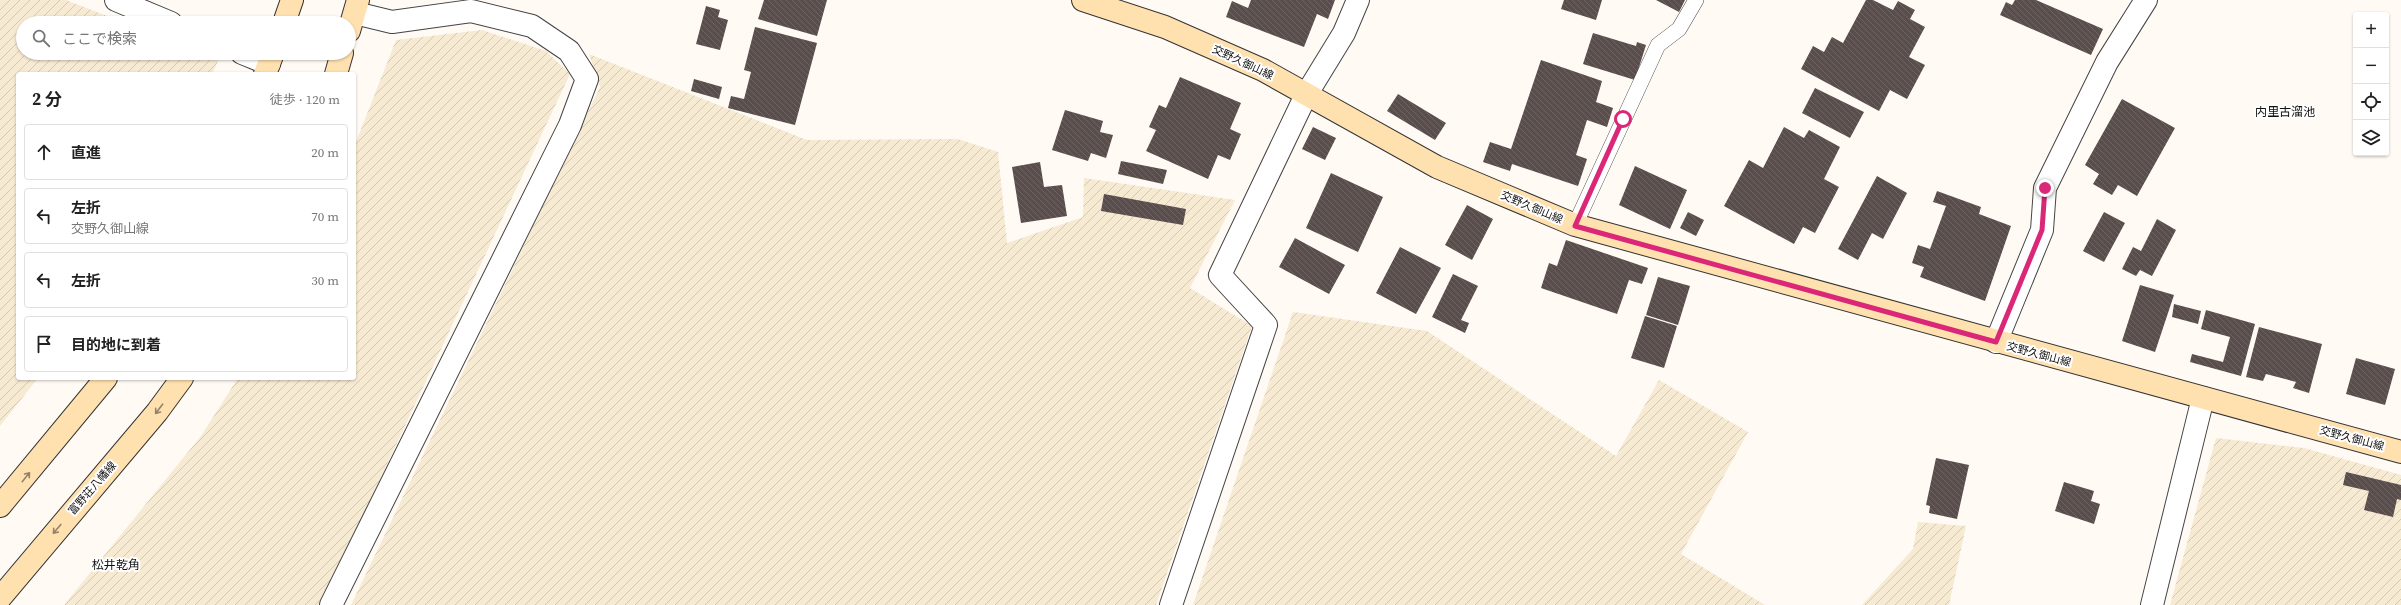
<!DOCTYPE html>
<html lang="ja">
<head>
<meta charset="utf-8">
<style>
	body { margin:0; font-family:"Source Serif 4","Noto Sans JP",serif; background:#f6f6f6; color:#222 }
	.controls { position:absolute; right:12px; top:12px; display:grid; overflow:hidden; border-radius:4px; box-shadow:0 1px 3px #0004 }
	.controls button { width:36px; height:36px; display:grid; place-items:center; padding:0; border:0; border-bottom:1px solid #e0e0e0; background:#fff; color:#222; font:20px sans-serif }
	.stop { position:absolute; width:12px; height:12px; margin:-9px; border:3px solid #db2777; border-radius:50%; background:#fff }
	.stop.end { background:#db2777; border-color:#fff; box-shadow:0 1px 4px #0008 }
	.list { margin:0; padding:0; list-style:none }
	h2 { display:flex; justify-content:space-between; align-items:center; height:52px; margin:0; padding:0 16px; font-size:17px }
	h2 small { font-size:13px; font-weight:400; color:#767676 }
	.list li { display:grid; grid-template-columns:26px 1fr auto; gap:12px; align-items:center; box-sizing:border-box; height:56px; margin:0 8px 8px; padding:0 8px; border:1px solid #e0e0e0; border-radius:4px }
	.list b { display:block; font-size:15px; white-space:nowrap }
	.list p { margin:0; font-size:13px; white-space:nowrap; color:#767676 }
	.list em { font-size:13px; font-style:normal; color:#767676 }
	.icon { flex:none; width:22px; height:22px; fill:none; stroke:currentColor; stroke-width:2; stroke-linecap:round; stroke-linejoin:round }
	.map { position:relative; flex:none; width:2401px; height:605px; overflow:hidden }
	.search { position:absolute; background:#fff; box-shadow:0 1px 3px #0004; left:16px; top:16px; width:340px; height:44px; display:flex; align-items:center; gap:10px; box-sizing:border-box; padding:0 14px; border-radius:22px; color:#767676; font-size:15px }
	.panel { position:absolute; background:#fff; box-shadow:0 1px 3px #0004; left:16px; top:72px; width:340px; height:308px; border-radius:4px }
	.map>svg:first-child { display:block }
</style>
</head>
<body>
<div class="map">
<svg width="2401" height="605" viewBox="0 0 2401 605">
	<defs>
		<pattern id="farmland-furrows" width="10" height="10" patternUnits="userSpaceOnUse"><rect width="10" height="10" fill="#f7ead3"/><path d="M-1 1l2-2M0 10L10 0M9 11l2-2" fill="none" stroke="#d3c8b4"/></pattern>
		<pattern id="building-back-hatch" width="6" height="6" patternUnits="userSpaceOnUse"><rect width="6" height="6" fill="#5a4e4c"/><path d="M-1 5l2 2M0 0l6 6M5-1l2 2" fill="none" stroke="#6d6362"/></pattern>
	</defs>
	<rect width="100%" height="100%" fill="#fffaf4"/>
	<path fill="url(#farmland-furrows)" d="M0,0H66L125,23H23V53H202L219,59L212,74H18V378H38L0,426Z
		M482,30L546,51L570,74L321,605H64L201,436L238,378H354V147L396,40Z
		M589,54L807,140L958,139L998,152L1007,243L1083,217L1084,178L1235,200L1190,288L1252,326L1156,605H351L600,87Z
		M1293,312L1427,331L1616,456L1659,380L1748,432L1681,554L1765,605H1193Z
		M2216,438L2304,448L2401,475V605H2170Z
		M1918,522L1966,526L1949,605H1862L1913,549Z"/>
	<path fill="url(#building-back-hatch)" d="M764,0H827L817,36L758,19Z
		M1251,0H1335L1328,19L1317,14L1304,47L1226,17L1232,1L1248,8Z
		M1564,0H1602L1596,20L1561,9Z
		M1656,0H1685L1679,12Z
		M1866,0H1873L1893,10L1898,1L1915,10L1910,19L1925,27L1909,57L1925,65L1907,99L1890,90L1879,111L1801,69L1813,46L1824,52L1832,37L1843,43Z
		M2015,0H2036L2103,29L2091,55L2000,15L2006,2L2012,5Z
		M706,6L720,10L718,17L728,20L720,50L696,44Z
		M755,27L817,43L795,125L728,108L731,96L744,99L751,72L744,70Z
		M1593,33L1636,46L1637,42L1646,45L1635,80L1583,64Z
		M1541,60L1602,81L1596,102L1613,108L1607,127L1587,120L1576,155L1587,159L1578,186L1512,164L1510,171L1483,162L1490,142L1511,149Z
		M1180,77L1241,103L1230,129L1241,134L1230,160L1218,155L1208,179L1146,151L1156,130L1149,127L1159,105L1166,108Z
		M694,79L722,87L719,99L691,91Z
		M1815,88L1864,112L1850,138L1802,113Z
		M1398,94L1446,123L1435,140L1387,111Z
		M2122,99L2175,128L2137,196L2118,185L2112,195L2093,184L2099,174L2085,165Z
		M1065,110L1103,121L1100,132L1113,135L1106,158L1091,153L1088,161L1052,150Z
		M1313,127L1336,138L1325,160L1302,149Z
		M1784,127L1804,138L1809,130L1840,147L1824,179L1839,187L1815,233L1803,227L1794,244L1724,206L1749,160L1763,168Z
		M1121,161L1167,170L1163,184L1118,174Z
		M1040,162L1044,187L1062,185L1067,216L1021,223L1012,167Z
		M1635,166L1687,190L1670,229L1619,205Z
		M1331,173L1383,197L1358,252L1306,228Z
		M1877,176L1907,193L1883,239L1872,233L1858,260L1838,249Z
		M1937,191L1981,207L1979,214L2011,226L1985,301L1920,277L1924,267L1912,263L1918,245L1930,249L1946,206L1933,202Z
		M1104,194L1186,209L1183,225L1101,211Z
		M1467,205L1493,219L1472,260L1445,245Z
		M1688,212L1704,220L1696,236L1680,228Z
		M2104,212L2125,223L2104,262L2083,251Z
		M2157,219L2176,230L2152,276L2140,270L2136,276L2122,269L2133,247L2141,251Z
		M1295,238L1345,265L1329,294L1279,267Z
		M1566,240L1648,268L1642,284L1629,280L1617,314L1541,288L1549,263L1557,266Z
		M1400,247L1441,268L1416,314L1376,293Z
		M1453,274L1478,286L1461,320L1469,323L1465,333L1432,317Z
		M1658,277L1690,286L1678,325L1646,315Z
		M2140,285L2174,295L2155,352L2122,341Z
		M2174,304L2201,311L2198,324L2172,317Z
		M2206,310L2255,324L2241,376L2190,362L2192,354L2223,362L2230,337L2201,329Z
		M1645,316L1677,326L1664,368L1631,358Z
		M2259,327L2322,344L2309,393L2293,388L2296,382L2266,374L2263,381L2246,377Z
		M2356,358L2395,369L2385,405L2346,394Z
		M1936,458L1969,465L1957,519L1929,513L1930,506L1926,505Z
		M2346,472L2401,485V500L2397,499L2393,517L2364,510L2369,491L2343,485Z
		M2064,482L2094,491L2091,501L2100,504L2094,524L2055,511Z"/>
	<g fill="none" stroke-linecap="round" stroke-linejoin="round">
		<defs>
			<path id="lane" d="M1575,225L1658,45L1679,29L1696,0"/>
			<path id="street" d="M116,0L171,23
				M242,53L269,64
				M1996,342L2042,230L2045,188L2107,62L2146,0
				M331,605L570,125L587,79L569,51L532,26L471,11L392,22L355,13
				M1171,605L1266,325L1220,275L1306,95L1344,33L1358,0
				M2152,605L2203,398"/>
			<path id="secondary" d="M1083,0L1165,27L1263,70L1437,167L1575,225L2401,452
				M284,23L292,0
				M349,31L358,0
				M265,74L273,53
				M336,74L342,53
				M0,506L106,378
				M0,598L157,412L182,378"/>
		</defs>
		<use href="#lane" stroke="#444" stroke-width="16"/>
		<use href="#street" stroke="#444" stroke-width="24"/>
		<use href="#secondary" stroke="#333" stroke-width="24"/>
		<use href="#lane" stroke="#fff" stroke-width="15"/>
		<use href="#street" stroke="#fff" stroke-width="22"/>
		<use href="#secondary" stroke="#ffe0af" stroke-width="22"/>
	</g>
	<defs><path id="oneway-shaft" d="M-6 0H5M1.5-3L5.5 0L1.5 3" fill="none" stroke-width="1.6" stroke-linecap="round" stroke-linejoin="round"/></defs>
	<g stroke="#948368">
		<use href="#oneway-shaft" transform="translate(159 409) rotate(127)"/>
		<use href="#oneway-shaft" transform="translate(26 477) rotate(-51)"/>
		<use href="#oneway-shaft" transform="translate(57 529) rotate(130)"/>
	</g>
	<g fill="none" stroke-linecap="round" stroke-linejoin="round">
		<path stroke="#db2777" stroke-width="5" d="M1623,119L1575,226L1996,342L2042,230L2045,188"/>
	</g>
	<g text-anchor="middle" stroke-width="4" stroke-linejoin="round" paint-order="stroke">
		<g font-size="11" fill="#111" stroke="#fff">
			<text transform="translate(1243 62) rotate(25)" y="4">交野久御山線</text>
			<text transform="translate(1532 207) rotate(23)" y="4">交野久御山線</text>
			<text transform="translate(2039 354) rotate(15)" y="4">交野久御山線</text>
			<text transform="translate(2352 438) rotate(15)" y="4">交野久御山線</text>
			<text transform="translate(92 488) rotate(-49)" y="4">富野荘八幡線</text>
		</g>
		<g font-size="12" fill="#111" stroke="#fff">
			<text x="2285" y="116">内里古溜池</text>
			<text x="116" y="569">松井乾角</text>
		</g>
	</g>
</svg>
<div class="controls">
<button>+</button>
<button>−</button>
<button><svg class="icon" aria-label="locate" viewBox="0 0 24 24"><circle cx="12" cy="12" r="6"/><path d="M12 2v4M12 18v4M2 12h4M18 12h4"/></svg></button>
<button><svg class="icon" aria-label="layers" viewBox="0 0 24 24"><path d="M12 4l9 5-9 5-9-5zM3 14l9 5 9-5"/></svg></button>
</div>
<div class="stop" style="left:1623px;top:119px"></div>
<div class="stop end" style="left:2045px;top:188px"></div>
<div class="search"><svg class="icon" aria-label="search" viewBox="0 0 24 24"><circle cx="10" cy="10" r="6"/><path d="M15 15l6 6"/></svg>ここで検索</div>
<section class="panel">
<h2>2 分<small>徒歩 · 120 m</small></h2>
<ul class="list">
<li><svg class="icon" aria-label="ahead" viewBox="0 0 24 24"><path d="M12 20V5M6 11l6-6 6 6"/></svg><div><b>直進</b></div><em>20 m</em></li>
<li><svg class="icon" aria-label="left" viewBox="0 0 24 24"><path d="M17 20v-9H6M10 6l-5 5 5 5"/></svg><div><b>左折</b><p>交野久御山線</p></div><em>70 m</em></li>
<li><svg class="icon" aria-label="left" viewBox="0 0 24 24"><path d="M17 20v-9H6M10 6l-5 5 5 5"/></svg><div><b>左折</b></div><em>30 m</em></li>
<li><svg class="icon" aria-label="arrive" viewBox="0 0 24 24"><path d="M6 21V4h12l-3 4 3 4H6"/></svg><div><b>目的地に到着</b></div></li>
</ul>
</section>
</div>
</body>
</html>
